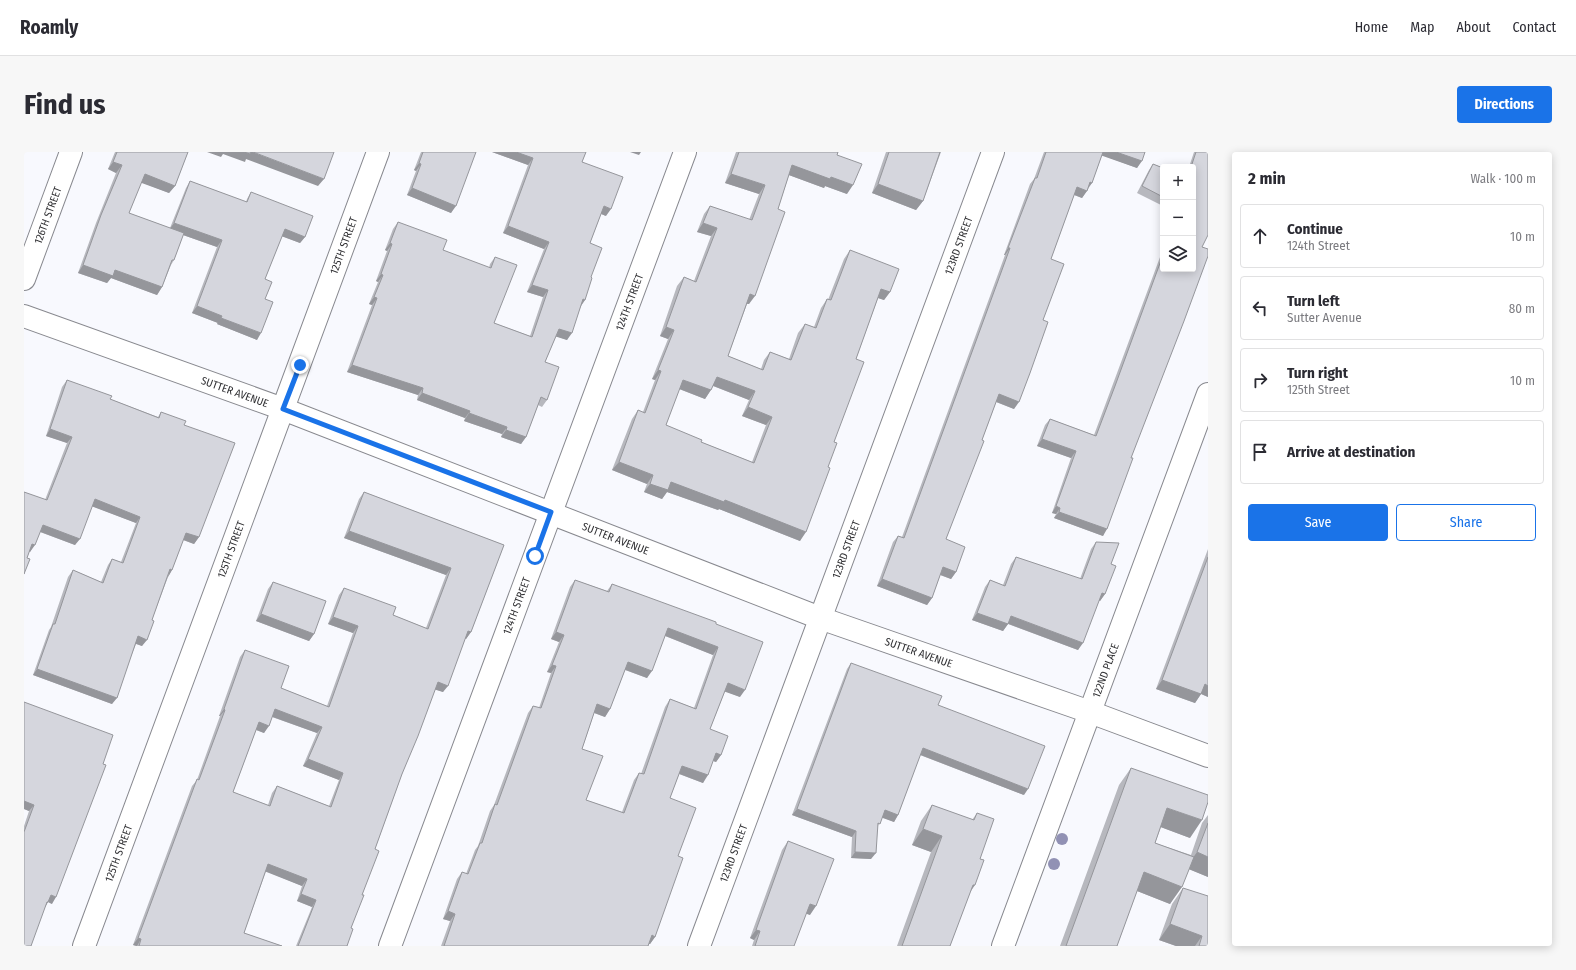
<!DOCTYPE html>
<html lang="en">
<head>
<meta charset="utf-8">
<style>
	body { margin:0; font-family:"Fira Sans Condensed",sans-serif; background:#f7f7f7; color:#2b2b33 }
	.controls { position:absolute; right:12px; top:12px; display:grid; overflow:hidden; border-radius:4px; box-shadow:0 2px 10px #0003 }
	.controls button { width:36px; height:36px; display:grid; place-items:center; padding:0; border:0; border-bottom:1px solid #e1e1e2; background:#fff; color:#2b2b33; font:20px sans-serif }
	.stop { position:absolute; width:12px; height:12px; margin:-9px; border:3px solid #1a73e8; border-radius:50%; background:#fff }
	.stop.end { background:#1a73e8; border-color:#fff; box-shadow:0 1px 4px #0008 }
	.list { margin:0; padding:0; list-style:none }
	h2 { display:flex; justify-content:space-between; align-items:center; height:52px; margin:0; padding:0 16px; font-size:17px }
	h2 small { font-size:13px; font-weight:400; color:#7c7c81 }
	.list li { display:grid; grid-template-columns:26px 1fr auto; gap:12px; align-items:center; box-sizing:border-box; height:64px; margin:0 8px 8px; padding:0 8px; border:1px solid #e1e1e2; border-radius:4px }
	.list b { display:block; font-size:15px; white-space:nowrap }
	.list p { margin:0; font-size:13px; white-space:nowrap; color:#7c7c81 }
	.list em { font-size:13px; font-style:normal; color:#7c7c81 }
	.actions { display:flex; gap:8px; padding:12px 16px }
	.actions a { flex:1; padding:9px 0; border:1px solid #1a73e8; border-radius:4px; text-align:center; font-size:14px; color:#1a73e8 }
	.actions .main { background:#1a73e8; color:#fff }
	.icon { flex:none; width:22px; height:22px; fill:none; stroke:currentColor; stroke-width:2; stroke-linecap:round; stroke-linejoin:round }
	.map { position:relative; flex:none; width:1184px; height:794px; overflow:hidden; border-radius:4px }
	header { display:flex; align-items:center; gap:24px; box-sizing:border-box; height:56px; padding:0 20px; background:#fff; border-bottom:1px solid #e1e1e2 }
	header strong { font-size:19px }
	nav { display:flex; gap:22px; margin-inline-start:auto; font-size:14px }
	.intro { display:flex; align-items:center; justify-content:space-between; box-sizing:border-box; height:96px; padding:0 24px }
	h1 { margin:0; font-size:28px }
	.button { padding:10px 18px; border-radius:4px; background:#1a73e8; color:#fff; font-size:14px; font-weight:700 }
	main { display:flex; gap:24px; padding:0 24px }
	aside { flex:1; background:#fff; border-radius:4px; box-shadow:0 2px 10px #0003 }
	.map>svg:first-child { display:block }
</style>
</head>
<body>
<header>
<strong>Roamly</strong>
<nav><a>Home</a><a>Map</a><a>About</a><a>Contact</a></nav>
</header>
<div class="intro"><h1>Find us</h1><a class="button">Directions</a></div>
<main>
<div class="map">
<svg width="1184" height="794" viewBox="0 0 1184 794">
	<rect width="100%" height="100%" fill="#f8f9fe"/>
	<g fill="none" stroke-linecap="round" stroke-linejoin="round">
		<defs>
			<g id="street">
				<path id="s1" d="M0,127L47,0"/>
				<path id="s2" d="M0,164L259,257L796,466L1066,560L1184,604"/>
				<path id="s3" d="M60,794L354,0"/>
				<path id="s4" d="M366,794L661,0"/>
				<path id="s5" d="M675,794L969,0"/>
				<path id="s6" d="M979,794L1184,242"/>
			</g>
		</defs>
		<use href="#street" stroke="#88898f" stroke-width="24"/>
		<use href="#street" stroke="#fff" stroke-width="22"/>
	</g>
	<g fill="#9191b4">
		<circle cx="1038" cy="687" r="6"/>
		<circle cx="1030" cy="712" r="6"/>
	</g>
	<path fill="#b7b8be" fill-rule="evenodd" d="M91,0H164L151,34L145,41L117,30L105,61L146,76L162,36L166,29L222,50L223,47L227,40L281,85L276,91L258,84L241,127V147L233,188L193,172L194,171L168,161L193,95L159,83L150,108L147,113L138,135L133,143L87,126L83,131L54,121L72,71L92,21L84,17Z
		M397,0H452L427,61L383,43L392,19L390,18Z
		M468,0H562L558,10L582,64L577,62L566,91L567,125L561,148L557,154L543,188L532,184L521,210L523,248L518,255L514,253L502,285L497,292L477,285L478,282L440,269L441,266L393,248L394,243L323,220L348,153L345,152L354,130L352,129L363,99L361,98L369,77L374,70L419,98L465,116L466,112L471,105L470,171L506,184L519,145L503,140L520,97L479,81L504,13Z
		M712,0H814L813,3L823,42L801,34L800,36L765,23L754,57L725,152H723L704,204L737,217L740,208L746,200L765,207L774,181L781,172L790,175L797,156L803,147L804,148L820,107L826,98L866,140L860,148L854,146L832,207L810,290L776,389L695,357L694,358L643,340L638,347L620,340L623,332L588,318L608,267L614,258L619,260L631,228L628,227L644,187L636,184L653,134L660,125L670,129L687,84L673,80L680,62L686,54L725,68L735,42L701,31ZM689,234L725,248L718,264L742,273L728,310L677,290L642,273L655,237L681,247Z
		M862,0H917L899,49L892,58L848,41Z
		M1020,0H1121L1113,16L1078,3L1068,31L1058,46L1050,43L1027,107L1019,168L990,257L972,250L958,288L922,387L932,420L927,427L916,423L908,446L903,453L853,434L869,390L874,384L878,385L981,103H980L1006,32L1010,27Z
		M1170,0H1184L1178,95L1107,306L1079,384L1030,366L1032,362L1028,361L1047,306L1013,294L1021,273L1026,267L1070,283L1086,240L1139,97V117L1169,15H1165Z
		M1129,12L1139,16V54L1113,41L1125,18Z
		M43,228L86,247L134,265L137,260L160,273L175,385L170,392L159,388L148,418L144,425L118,494L112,492L88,552L9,523L25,478L27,475L44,425L49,418L77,430L84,413L88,407L97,410L112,371L68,354L51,393L16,380L6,400L5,399L3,406L0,423V340L21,348L43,291L22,284L38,235Z
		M340,340L480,393L447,480L442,487H441L419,540L411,537L378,622L351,697L338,743L327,776L323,794H272L288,755L273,749L278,734L242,719L220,781L258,794H112L109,793L168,634L173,628L196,564H195L216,505L221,498L257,536L303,554L329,481L304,472L315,443L320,436L369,463L402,476L422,423L320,386L335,347ZM248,565L293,581L279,614L315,628L305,654L253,634L248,641L244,653L209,640L232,578L240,581Z
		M1072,390L1087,412L1081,442L1076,449L1075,448L1054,498L984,472L979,479L948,468L961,435L966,428L979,433L987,412L992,405L1056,427L1067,397Z
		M1184,397V545L1177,542L1171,551L1132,537Z
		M551,428L583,439L588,432L692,472L716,545L701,539L686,577L697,603L692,610L689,609L679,631L655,622L646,646L654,704L631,785L626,792H625L624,794H417L426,769L419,767L433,727L438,720L442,722L451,698L454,694L466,659L470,653L504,561L509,554L515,556L527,521L523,520L535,490L527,487L546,435ZM641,484L689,503L670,556L646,547L641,555L617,622L615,621L610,628L598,660L562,648L558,597L570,561L581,565L586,557L601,518L623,526Z
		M249,430L290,482L285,489L232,469L244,437Z
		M827,511L914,553L1000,643L896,603L874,663L870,670L858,665L853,676L847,707L827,706L828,685L768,663L823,517Z
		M0,550L28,752L24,750L21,755L0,794V674L5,659L0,657Z
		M1107,616L1166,686L1137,675L1131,691L1167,703L1178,671L1184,663V725L1165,717L1146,752L1113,739L1093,794H1036L1095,633Z
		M908,653L948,668L953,661L956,707L946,740L926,794H873L907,700L888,693L897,669Z
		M764,689L786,763L782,761L770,794H728L730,788L726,786L758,698Z
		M1159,736L1184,794H1152L1135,788L1148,752Z"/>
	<path fill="#95969b" d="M183,0H229L300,27L294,34L222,7L221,10L199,2L197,5Z
		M468,0H492L509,6L504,13Z
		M606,0H617L615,3Z
		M1078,0H1092L1118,9L1113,16L1076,3Z
		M89,10L98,13L92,21L84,17Z
		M395,11L397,12L392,19L390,18Z
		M768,13L807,25L829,33L823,42L801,34L800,36L762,22Z
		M121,22L151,34L145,41L115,30Z
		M707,22L741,33L735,42L701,31Z
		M1066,30L1068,31L1063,37Z
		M854,32L899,49L892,58L848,41Z
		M1053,35L1063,39L1058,46L1048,42Z
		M388,36L432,54L427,61L383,43Z
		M580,54L587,57L582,64L575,61Z
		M150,71L198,88L193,95L145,78Z
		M679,71L693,76L687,84L673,80Z
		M484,74L525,90L520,97L479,81Z
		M261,77L281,85L276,91L257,84Z
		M366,91L368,92L363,99L361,98Z
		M984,96H986L981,103H980Z
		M59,113L91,118L138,135L133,143L87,126L83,131L54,121Z
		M357,122L359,123L354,130L352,129Z
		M508,133L524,138L519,145L503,140Z
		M857,137L866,140L860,148L851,145Z
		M726,142L731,144L725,152L720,151Z
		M350,145L353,146L348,153L345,152Z
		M559,147L561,148L556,155Z
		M173,154L198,164L194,171L168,161Z
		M197,166L237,181L233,188L193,172Z
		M642,175L650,178L644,187L636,184Z
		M535,177L548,181L543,188L530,184Z
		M328,213L399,236L394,243L323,220Z
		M634,218L637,219L631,228L628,227Z
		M693,225L731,239L725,248L687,233Z
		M659,228L687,238L681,247L653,236Z
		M398,241L446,259L441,266L393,248Z
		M975,242L995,250L990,257L970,249Z
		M724,255L748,265L742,273L718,264Z
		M445,261L483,275L478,282L440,269Z
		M26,277L48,285L43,291L22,284Z
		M482,278L502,285L497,292L477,285Z
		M1018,287L1052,299L1047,306L1013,294Z
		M595,310L629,323L623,332L588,318Z
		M647,330L701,348L782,380L776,389L695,357L694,358L643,340L638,347L620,340L626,332Z
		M71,347L116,365L112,371L67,354Z
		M1032,354L1036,356L1032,362L1028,361Z
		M1035,360L1083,377L1079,384L1030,366Z
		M19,373L56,387L51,393L14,379Z
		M325,379L427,416L422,423L320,386Z
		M162,381L175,385L170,392L157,387Z
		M8,392L11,393L6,400L3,398Z
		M919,415L932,420L927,427L914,422Z
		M146,417L148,418L144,425Z
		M858,427L908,446L903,453L853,434Z
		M1078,441L1081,442L1076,449L1073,448Z
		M953,461L984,472L979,479L948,468Z
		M237,462L290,482L285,489L232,469Z
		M987,464L1059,491L1054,498L982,471Z
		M309,465L334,474L329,481L304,472Z
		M644,476L694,495L689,503L639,483Z
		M444,479L447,480L442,487L439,486Z
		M532,480L540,483L535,490L527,487Z
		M114,484L123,488L118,494L110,491Z
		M604,510L628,519L623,526L599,517Z
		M528,513L532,514L527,521L523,520Z
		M13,517L93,546L88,552L9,523Z
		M1138,528L1177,542L1171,551L1132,537Z
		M414,530L424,534L419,540L409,537Z
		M704,531L721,538L716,545L699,539Z
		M1181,532L1184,534V545L1175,541Z
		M573,552L586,557L581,565L568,560Z
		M200,557L201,558L196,564H195Z
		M251,557L298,575L293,581L246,564Z
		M235,570L245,574L240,581L230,577Z
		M899,596L1004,637L1000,643L894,602Z
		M692,601L697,603L692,610L687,608Z
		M284,607L319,621L315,628L279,614Z
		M658,614L684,623L679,631L653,621Z
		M0,649L10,653L5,659L0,657Z
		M1143,656L1178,668L1166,686L1131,673Z
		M773,657L832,679L828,685L768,663Z
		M861,658L874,663L870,670L856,665Z
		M899,677L918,684L907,700L888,693Z
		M831,700L852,701L847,707L827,706Z
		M1173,700L1184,705V725L1162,716Z
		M244,712L283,727L278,734L240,719Z
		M1120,720L1158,735L1146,752L1108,737Z
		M949,733H951L940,749Z
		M277,742L292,748L288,755L273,749Z
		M27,743L32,745L28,752L24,750L20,757L18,756Z
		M786,752L792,754L786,763L780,761Z
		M424,759L431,762L426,769L419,767Z
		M1146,772L1178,784L1171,794H1152L1135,788Z
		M732,778L736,779L730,788L726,786Z
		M628,783L631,785L626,792L623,791Z
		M114,786L117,787L113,794L109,793Z"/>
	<path fill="#d5d6dd" stroke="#95969b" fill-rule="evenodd" d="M93,0H164L151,34L121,22L105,61L160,81L150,108H148L138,135L91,118L89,124L59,113L77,63L98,13L89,10Z
		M220,0H227L226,2Z
		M229,0H310L300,27Z
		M399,0H452L432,54L388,36L397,12L395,11Z
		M492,0H562L558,10L599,25L587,57L580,54L566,91L578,96L567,125L568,126L561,148L559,147L548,181L535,177L521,210L535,215L523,248L517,245L502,285L482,278L483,275L445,261L446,259L398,241L399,236L328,213L353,146L350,145L359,123L357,122L368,92L366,91L374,70L423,88L419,98L467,116L471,105L493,113L470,171L508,185L524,138L508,133L525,90L484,74L509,6Z
		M715,0H814L813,3L838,12L829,33L807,25L806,27L768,13L754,57L761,60L731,144L726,142L704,204L739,218L746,200L767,208L781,172L792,176L803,147L807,148L826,98L875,117L866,140L857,137L832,207L840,210L810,290L813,291L804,315L806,316L782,380L701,348L700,350L647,330L644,338L626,332L629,323L595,310L614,258L621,261L637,219L634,218L650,178L642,175L660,125L672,130L693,76L679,71L686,54L728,68L741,33L707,22ZM693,225L731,239L724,255L748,265L730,311L677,290L678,288L642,273L659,228L687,238Z
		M865,0H916L899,49L854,32Z
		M1022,0H1079L1068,31L1066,30L1063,39L1053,35L1027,107L1040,112L1019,168L1024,170L1006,221L995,250L975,242L958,288L960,289L922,387L941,395L932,420L919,415L908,446L858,427L874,384L880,386L986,96H984L1011,26H1013Z
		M1092,0H1121L1118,9Z
		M1172,0H1184V83L1178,95L1184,97V104L1160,169L1107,306H1109L1083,377L1035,360L1036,356L1032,354L1052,299L1018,287L1026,267L1072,284L1091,234L1139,103V117H1169V15H1167Z
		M1129,12L1139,16V45L1118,34Z
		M166,29L223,50L227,40L289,64L281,85L261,77L241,127L248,130L241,147L249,150L237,181L197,166L198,164L173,154L198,88L150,71Z
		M43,228L88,244L86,247L135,266L137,260L162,269L160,273L211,291L175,385L162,381L148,418L146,417L128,468L130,469L123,488L114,484L93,546L13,517L29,472H31L49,418L79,431L88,407L99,411L116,365L71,347L56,387L19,373L11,393L8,392L3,406L6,407L0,422V340L23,348L48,285L26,277Z
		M340,340L480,393L447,480L444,479L424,534L414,530L394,584L378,622L351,697L355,699L338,743H340L327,776L329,777L323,794H274L292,748L277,742L283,727L244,712L220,781L258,794H115L117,787L114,786L120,770L173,627L175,628L201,558L200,557L221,498L265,514L257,536L305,555L334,474L309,465L320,436L372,455L369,463L404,477L427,416L325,379ZM251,557L298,575L284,607L319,621L307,655L253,634L246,654L209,640L235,570L245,574Z
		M1072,390L1095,391L1087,412L1092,414L1081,442L1078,441L1059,491L987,464L984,472L953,461L966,428L981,434L992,405L1058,427Z
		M1184,405V534L1181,532L1177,542L1138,528Z
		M551,428L585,440L588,432L692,470V472L739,490L721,538L704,531L686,577L704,584L697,603L692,601L684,623L658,614L646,646L672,656L654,704L659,706L631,785L628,783L624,794H420L431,762L424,759L438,720L444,722L456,691H458L471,652L473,653L509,554L517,556L532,514L528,513L540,483L532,480ZM644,476L694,495L672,557L646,547L620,622L615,621L600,661L562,648L579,604L558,597L573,552L586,557L604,510L628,519Z
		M249,430L302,449L290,482L237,462Z
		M827,511L918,544L914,553L1021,594L1004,637L899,596L874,663L861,658L856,672L854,671L852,701L831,700L832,679L773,657Z
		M0,550L89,583L79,612L82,613L32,745L27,743L24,750H23L7,794H0V680L10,653L0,649Z
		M1107,616L1184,643V650L1178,668L1143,656L1131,691L1170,705L1158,735L1120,720L1093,794H1042Z
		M908,653L950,668L953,661L970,667L956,707L960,708L951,733H949L926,794H878L918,684L899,677Z
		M1184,671V705L1173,700Z
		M764,689L810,707L792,754L786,752L770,794H731L736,779L732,778Z
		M1159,736L1184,744V794H1175L1178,784L1146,772Z"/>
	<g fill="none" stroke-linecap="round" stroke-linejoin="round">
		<path stroke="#1a73e8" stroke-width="5" d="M276,213L259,257L527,360L511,404"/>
	</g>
	<g text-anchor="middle" stroke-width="4" stroke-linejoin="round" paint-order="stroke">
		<g font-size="11" fill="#303033" stroke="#fff">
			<text dy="4" stroke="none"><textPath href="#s1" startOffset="68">126TH STREET</textPath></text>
			<text dy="4" stroke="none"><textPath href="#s3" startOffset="747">125TH STREET</textPath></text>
			<text dy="4" stroke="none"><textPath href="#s5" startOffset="747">123RD STREET</textPath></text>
			<text dy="4" stroke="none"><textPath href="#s4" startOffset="687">124TH STREET</textPath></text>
			<text dy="4" stroke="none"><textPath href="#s2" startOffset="224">SUTTER AVENUE</textPath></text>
			<text dy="4" stroke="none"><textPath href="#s2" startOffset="632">SUTTER AVENUE</textPath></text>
			<text dy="4" stroke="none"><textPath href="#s3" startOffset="423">125TH STREET</textPath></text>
			<text dy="4" stroke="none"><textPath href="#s5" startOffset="423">123RD STREET</textPath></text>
			<text dy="4" stroke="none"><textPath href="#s4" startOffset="363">124TH STREET</textPath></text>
			<text dy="4" stroke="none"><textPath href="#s2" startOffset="956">SUTTER AVENUE</textPath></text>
			<text dy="4" stroke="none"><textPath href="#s6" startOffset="294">122ND PLACE</textPath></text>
			<text dy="4" stroke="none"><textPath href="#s3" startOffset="99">125TH STREET</textPath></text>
			<text dy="4" stroke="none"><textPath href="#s5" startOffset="99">123RD STREET</textPath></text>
		</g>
	</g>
</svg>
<div class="controls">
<button>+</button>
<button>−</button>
<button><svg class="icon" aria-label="layers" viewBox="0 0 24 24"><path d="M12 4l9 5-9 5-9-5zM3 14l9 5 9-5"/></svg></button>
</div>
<div class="stop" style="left:511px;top:404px"></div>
<div class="stop end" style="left:276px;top:213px"></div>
</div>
<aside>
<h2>2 min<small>Walk · 100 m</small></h2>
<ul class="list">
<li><svg class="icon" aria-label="ahead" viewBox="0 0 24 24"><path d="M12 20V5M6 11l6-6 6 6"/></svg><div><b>Continue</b><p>124th Street</p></div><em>10 m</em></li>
<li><svg class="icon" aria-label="left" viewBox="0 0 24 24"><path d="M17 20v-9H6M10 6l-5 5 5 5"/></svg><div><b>Turn left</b><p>Sutter Avenue</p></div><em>80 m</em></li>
<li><svg class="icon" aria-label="right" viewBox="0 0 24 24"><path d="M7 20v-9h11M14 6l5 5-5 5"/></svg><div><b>Turn right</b><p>125th Street</p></div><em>10 m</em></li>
<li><svg class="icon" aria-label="arrive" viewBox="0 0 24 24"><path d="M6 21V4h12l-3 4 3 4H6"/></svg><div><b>Arrive at destination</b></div></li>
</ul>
<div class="actions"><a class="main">Save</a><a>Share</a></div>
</aside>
</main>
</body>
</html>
